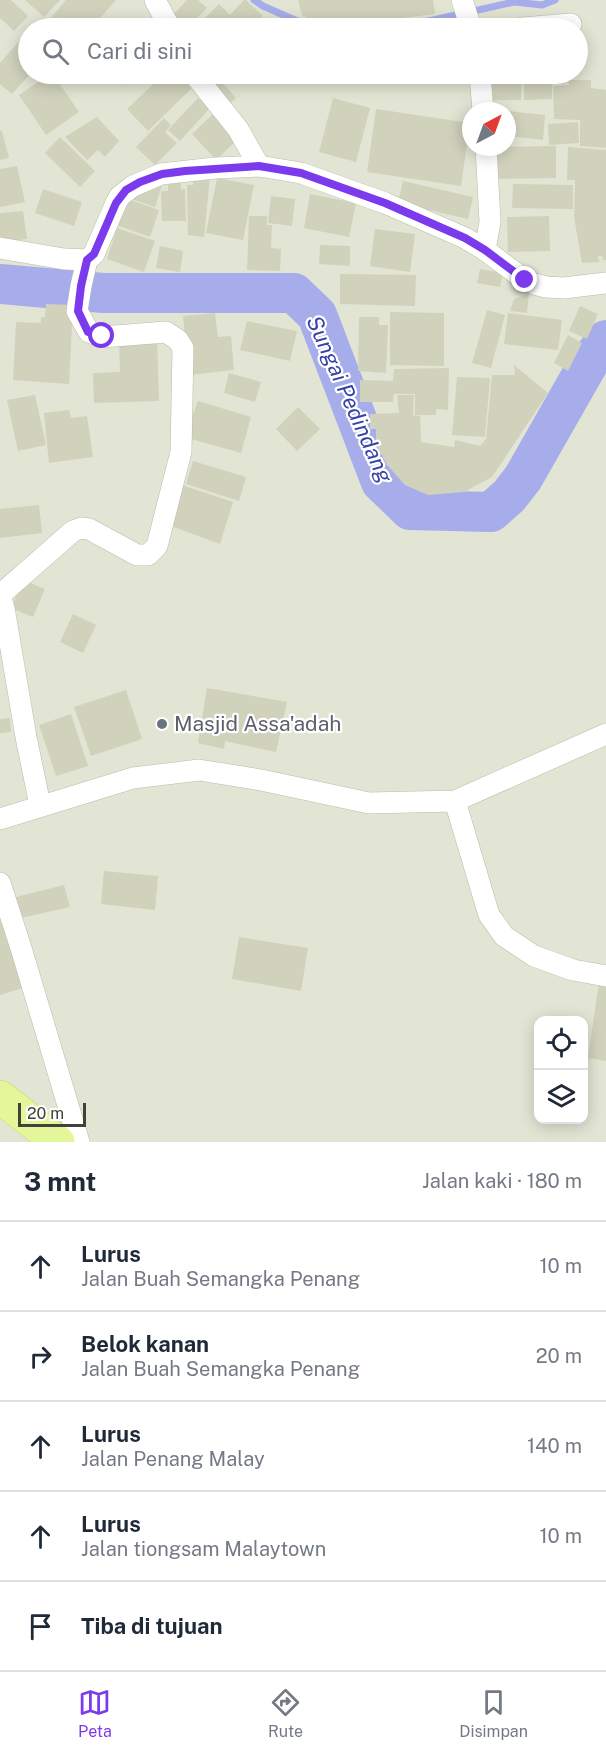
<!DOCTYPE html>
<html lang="id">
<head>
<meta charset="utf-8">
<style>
	body { margin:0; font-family:"Public Sans",sans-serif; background:#f6f6f7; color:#1f2937 }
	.controls { position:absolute; right:18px; bottom:18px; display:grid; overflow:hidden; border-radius:12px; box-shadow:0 3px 15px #0003 }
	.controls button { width:54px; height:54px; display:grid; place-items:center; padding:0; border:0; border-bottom:2px solid #e0e1e3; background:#fff; color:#1f2937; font:30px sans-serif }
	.compass { position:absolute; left:462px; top:102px; width:54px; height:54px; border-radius:50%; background:#fff; box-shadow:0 3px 15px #0003; rotate:41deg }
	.scale { position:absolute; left:18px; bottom:15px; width:68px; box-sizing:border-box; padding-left:6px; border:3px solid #424336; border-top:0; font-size:16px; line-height:21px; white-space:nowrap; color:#424336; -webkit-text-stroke:4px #fff; paint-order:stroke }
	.stop { position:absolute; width:18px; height:18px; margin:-14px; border:4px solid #7c3aed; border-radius:50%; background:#fff }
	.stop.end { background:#7c3aed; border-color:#fff; box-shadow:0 2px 6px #0008 }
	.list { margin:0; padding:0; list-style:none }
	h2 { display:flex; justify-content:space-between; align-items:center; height:78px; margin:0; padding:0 24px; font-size:26px }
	h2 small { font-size:20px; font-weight:400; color:#747a83 }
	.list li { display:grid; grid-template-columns:39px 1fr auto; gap:18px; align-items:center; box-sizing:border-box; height:90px; padding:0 24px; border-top:2px solid #e0e1e3 }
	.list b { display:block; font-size:22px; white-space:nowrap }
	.list p { margin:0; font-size:20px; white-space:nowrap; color:#747a83 }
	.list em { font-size:20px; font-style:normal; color:#747a83 }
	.icon { flex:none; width:33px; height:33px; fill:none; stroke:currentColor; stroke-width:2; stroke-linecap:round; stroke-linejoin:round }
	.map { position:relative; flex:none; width:606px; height:1142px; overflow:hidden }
	.search { position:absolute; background:#fff; box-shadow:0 3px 15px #0003; left:18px; right:18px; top:18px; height:66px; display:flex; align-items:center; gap:15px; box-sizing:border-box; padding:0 21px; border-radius:33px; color:#747a83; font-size:22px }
	.sheet { height:528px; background:#fff }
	nav { display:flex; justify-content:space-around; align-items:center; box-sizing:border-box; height:84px; border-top:2px solid #e0e1e3; background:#fff; font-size:16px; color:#747a83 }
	nav a { display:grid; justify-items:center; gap:3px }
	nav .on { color:#7c3aed }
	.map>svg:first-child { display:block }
</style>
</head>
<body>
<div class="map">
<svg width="606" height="1142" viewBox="0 0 606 1142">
	<rect width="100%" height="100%" fill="#eff1e6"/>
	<path fill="#e2e5d4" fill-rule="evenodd" d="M0,0H606V1142H0ZM28,28H578V74H28ZM471,111H507V147H471ZM538,1020H584V1120H538Z"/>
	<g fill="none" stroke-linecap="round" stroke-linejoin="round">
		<path stroke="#a6adea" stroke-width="7" d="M254,0L263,6L313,28
			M397,28L514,2L542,5L555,0"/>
		<path stroke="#a6adea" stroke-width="40" d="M0,284L103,293H294L317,315L381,482L410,510L491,512L509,496L523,478L588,364L606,340"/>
	</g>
	<path fill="#d0d2bc" d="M0,0H11L28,16L14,31L0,18Z
		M25,0H60L44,17Z
		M66,0H116L91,28H44L43,27Z
		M187,0H198L207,8L187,28H182L170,18Z
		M244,0H246L263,16L251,28H200L197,26L219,4L230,15Z
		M298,0H433L435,14L325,27L302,15Z
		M28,31V74H30L12,94L0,84V63Z
		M50,74H53L79,112L46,135L19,95Z
		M112,74H134L124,85Z
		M164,74H186L196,84L148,131L127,109Z
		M210,74H215L236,98L224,109L200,82Z
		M488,74H522L521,100H487Z
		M524,74H564V84H552V99L524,100Z
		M568,80H591V88L606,90V148L580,146V120L554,119L553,86L569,85Z
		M198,98L210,108L180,141L168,130Z
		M333,98L370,108L356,162L319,152Z
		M376,109L470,123L461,186L367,172Z
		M507,111L545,115L543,140L507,136Z
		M215,112L239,138L216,160L192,134Z
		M97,117L119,141L105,157L98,150L87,160L65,137Z
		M164,118L171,125L165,132L177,143L155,165L136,147Z
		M578,122L579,143L549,145L548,124Z
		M0,131H2L9,158L0,160Z
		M60,137L95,171L80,187L45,153Z
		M556,146V178L497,179L496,147Z
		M568,147L606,150V260H603L602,256H598L599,262L582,263L574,217L575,180H567Z
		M17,166L25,202L0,207V169Z
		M193,177H210L204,237L188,235L187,185H193Z
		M217,178L254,185L243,240L206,233Z
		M181,181V190L185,189L186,221H162L161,191H168V182Z
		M403,181L473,197L468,219L398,203Z
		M163,182L155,207L129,198Z
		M513,184L573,185V209L512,208Z
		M43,189L82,202L74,226L35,213Z
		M310,194L356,203L349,237L304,228Z
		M271,196L295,199L292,226L268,223Z
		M125,198L159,210L150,237L116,225Z
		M23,211L27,239L0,242V213Z
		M249,216H267V225H272L271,248L281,249L280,271L247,270Z
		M549,216L550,251L508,252L507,217Z
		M117,228L155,241L144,272L107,259Z
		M375,229L415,234L410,272L370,266Z
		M320,245L350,246V266L319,264Z
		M160,246L183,251L180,272L156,268Z
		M480,269L503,273L500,287L477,283Z
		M340,274L416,275L415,306L340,304Z
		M529,294L527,313L510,311L514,299Z
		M46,304L73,305L69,384L13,380L16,322L41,323V317H45Z
		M580,306L598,314L587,339L569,331Z
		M487,310L505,315L491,368L472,363Z
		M390,312L444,313V366L390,365Z
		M215,313L218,337L231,336L234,370L189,375L183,316Z
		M508,313L562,320L558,350L504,344Z
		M359,317H379V325H388L386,373L358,371Z
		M247,321L297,331L290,361L240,350Z
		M568,335L582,343L568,371L554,363Z
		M157,336L159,401L94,403L93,373L120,372L119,337Z
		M514,365L548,393L492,477L464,492L428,495L405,485L387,465L376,444V429H370V414L399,413L397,395H414L413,415L420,416L421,442L454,447L455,440L480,446L486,439L492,375H515Z
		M449,368L448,410L436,409V415H415V394H394L393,402H360V380L393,381L394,369Z
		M229,373L261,382L255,402L224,393Z
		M457,377L490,378L485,437L452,435Z
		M35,395L46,445L18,451L7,400Z
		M198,401L251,417L241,453L184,437Z
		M298,407L320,429L297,451L276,429Z
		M69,410L71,418L87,416L93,457L49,463L44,413Z
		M193,461L246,477L239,501L186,484Z
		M182,485L233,502L220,544L168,525Z
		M39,505L42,533L0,538V509Z
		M23,580L45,589L33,617L11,608Z
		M73,614L96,625L83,653L60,642Z
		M207,688L287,702L276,752L225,741L224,749L198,743Z
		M126,690L142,739L91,756L74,707Z
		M71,714L88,766L56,776L39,725Z
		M10,718L11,732L0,733V719Z
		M104,871L158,876L155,910L101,904Z
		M64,885L70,907L21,918L16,897Z
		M4,917L26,987L0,995V918Z
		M239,937L308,948L301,991L232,979Z
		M599,982L606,983V1061L588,1058Z"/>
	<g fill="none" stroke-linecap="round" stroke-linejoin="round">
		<defs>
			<path id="street" d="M155,0L170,28
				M462,0L471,28
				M522,28L571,24
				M194,74L238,129L259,166
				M480,74L483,111
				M0,248L64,259L87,260L94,254L116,203L120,196L133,186L161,174L215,168L259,166L301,173L385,203L465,238L485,250L525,280L534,284L546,287L564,288L606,283
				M485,250L490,222L486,147
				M0,595L73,531L81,528L89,529L137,555H148L157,546L181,452L183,348L178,340L166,332L102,337L89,332L77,311L81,286L87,260
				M0,596L4,608L26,737L40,805
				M455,801L489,915L504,936L534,956L573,970L606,976
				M0,819L133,778L199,770L261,780L369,803L455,801L606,734
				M0,883L21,948L79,1142"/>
			<path id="primary" d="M0,1097L58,1142"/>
		</defs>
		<use href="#street" stroke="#b9bca9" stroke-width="22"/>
		<use href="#primary" stroke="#c4da6b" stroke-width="34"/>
		<use href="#street" stroke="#fff" stroke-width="21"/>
		<use href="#primary" stroke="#e3f69a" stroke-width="33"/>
	</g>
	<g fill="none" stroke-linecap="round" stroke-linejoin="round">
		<path stroke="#7c3aed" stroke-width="8" d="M102,336L88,332L78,311L81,286L87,260L94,254L116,203L126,190L140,182L162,174L185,171L259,166L301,173L385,203L465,238L485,250L525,280"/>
	</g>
	<circle fill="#6b7280" stroke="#fff" stroke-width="2" cx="162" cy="724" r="6"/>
	<g text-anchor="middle" stroke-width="4.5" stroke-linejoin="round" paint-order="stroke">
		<g font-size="21" fill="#5b616d" stroke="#fff" text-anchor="start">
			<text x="174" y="731">Masjid Assa'adah</text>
		</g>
		<g font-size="22" font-style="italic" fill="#3841a6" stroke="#fff">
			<text transform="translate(350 399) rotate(66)" y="8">Sungai Pedindang</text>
		</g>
	</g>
</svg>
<div class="controls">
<button><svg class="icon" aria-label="locate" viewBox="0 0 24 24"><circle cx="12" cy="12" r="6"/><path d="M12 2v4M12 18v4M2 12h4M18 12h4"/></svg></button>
<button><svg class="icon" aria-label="layers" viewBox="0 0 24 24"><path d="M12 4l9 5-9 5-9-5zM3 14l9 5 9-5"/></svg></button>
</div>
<svg class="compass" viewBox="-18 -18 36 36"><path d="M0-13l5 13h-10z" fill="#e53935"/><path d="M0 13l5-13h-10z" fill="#747a83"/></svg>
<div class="scale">20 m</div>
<div class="stop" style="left:102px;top:336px"></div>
<div class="stop end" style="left:525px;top:280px"></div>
<div class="search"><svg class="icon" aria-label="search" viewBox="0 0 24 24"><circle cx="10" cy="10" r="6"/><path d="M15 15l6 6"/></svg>Cari di sini</div>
</div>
<section class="sheet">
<h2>3 mnt<small>Jalan kaki · 180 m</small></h2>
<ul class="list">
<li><svg class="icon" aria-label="ahead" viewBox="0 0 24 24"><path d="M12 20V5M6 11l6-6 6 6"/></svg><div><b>Lurus</b><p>Jalan Buah Semangka Penang</p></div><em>10 m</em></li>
<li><svg class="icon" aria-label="right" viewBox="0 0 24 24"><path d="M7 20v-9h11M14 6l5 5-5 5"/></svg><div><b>Belok kanan</b><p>Jalan Buah Semangka Penang</p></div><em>20 m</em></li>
<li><svg class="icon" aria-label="ahead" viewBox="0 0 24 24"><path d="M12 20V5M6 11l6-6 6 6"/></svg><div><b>Lurus</b><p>Jalan Penang Malay</p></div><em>140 m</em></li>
<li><svg class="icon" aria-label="ahead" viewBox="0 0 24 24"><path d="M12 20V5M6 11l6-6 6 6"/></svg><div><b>Lurus</b><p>Jalan tiongsam Malaytown</p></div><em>10 m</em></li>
<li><svg class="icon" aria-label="arrive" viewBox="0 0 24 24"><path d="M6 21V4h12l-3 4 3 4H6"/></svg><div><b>Tiba di tujuan</b></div></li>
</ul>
</section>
<nav>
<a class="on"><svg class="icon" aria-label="map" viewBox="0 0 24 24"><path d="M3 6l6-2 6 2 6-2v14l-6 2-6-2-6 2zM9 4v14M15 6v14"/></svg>Peta</a>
<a><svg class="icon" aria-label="directions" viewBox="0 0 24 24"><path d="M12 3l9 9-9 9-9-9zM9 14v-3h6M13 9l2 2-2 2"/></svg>Rute</a>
<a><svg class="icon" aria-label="saved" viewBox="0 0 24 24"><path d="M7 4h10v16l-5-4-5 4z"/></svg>Disimpan</a>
</nav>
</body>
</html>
